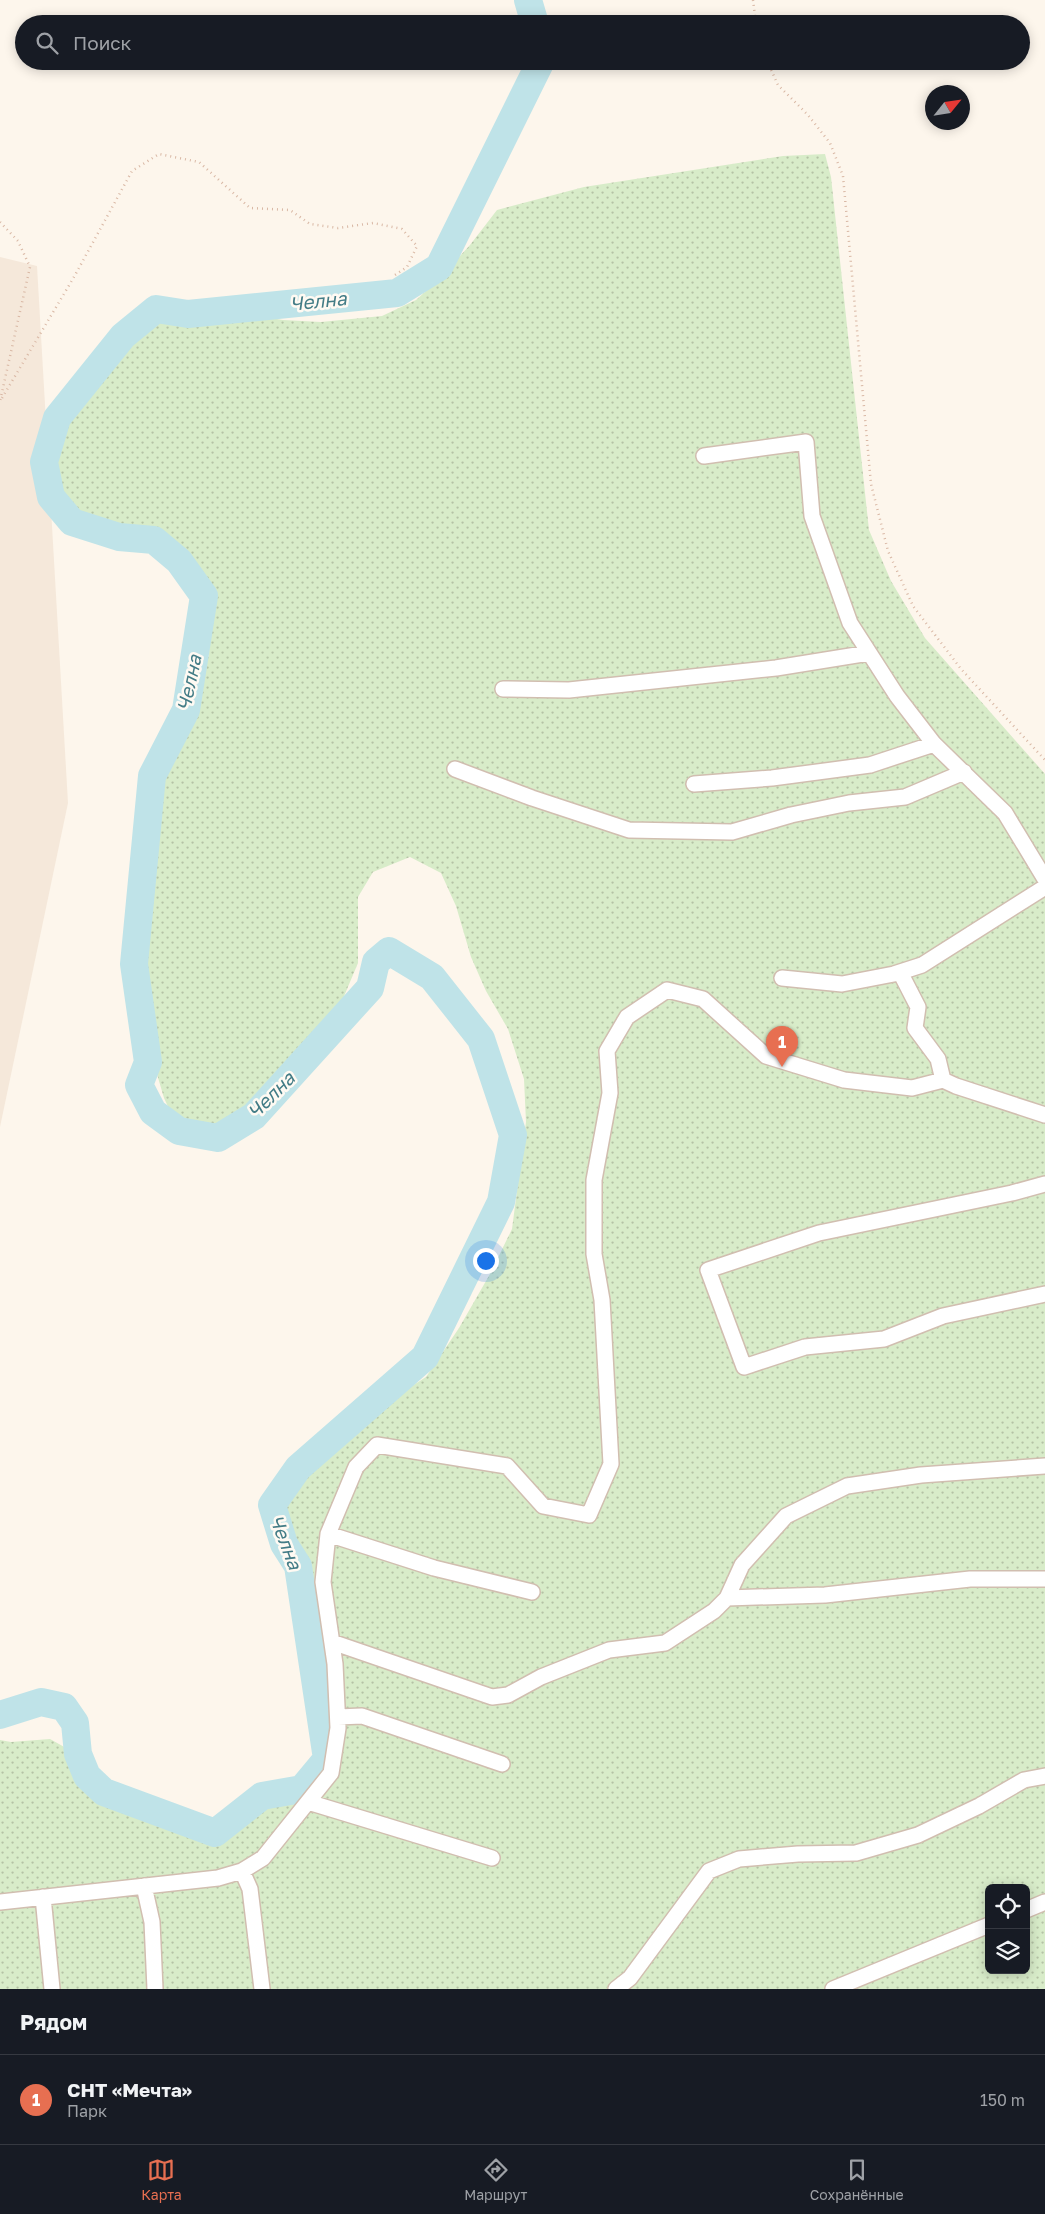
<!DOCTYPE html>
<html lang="ru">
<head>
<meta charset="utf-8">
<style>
	body { margin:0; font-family:"Golos Text",sans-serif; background:#242831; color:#f1f3f6 }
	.controls { position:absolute; right:15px; bottom:15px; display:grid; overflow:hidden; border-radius:8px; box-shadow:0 2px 12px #0003 }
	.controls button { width:45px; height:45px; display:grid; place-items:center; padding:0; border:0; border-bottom:1px solid #363941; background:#171b24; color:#f1f3f6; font:25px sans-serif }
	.compass { position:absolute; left:925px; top:85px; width:45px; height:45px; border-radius:50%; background:#171b24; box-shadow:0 2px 12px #0003; rotate:60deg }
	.you { position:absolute; left:485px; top:1260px; width:18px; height:18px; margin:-12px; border:4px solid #fff; border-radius:50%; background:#1a73e8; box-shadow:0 0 0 8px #1a73e833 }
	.badge { display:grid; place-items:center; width:32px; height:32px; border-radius:50%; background:#e76f51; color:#fff; font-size:16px; font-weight:700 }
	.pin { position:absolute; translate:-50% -41px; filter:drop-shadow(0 1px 2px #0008) }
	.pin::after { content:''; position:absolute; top:26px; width:18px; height:15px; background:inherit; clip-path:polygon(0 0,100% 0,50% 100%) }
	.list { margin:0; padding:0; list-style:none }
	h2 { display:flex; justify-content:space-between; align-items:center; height:65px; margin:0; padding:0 20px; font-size:21px }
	h2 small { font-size:16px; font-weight:400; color:#9ea1a6 }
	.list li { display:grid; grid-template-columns:32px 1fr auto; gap:15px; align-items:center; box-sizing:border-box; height:90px; padding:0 20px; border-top:1px solid #363941 }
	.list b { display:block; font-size:19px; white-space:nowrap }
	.list p { margin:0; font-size:16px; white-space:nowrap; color:#9ea1a6 }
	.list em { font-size:16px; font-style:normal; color:#9ea1a6 }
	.icon { flex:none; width:28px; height:28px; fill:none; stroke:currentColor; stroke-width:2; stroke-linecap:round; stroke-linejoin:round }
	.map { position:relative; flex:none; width:1045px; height:1989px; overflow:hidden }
	.search { position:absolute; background:#171b24; box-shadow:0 2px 12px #0003; left:15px; right:15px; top:15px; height:55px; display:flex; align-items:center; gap:12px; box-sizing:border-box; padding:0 18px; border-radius:28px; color:#9ea1a6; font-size:19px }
	.sheet { height:155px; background:#171b24 }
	nav { display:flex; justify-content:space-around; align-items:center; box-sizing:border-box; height:70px; border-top:1px solid #363941; background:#171b24; font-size:14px; color:#9ea1a6 }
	nav a { display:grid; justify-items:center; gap:2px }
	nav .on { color:#e76f51 }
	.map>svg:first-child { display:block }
</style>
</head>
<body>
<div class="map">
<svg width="1045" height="1989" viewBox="0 0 1045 1989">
	<defs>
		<pattern id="park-dots" width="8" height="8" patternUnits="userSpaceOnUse" patternTransform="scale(1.25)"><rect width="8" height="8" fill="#d8ecc9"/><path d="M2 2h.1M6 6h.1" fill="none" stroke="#b4c2a5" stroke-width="1.8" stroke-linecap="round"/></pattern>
	</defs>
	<rect width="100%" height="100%" fill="#fdf6ec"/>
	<path fill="#f5e8da" d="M0,257L37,266L68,803L0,1127Z"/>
	<path fill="url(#park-dots)" fill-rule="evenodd" d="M825,154L831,177L869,530L891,581L925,638L1045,774V1989H0V1740L11,1742L50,1739L84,1758L110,1788L164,1814L207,1823L254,1817L299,1789L313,1771L322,1744L315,1694L293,1591L279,1500L286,1483L310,1457L373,1411L426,1377L459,1328L490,1274L512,1229L526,1122L524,1079L508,1029L486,991L471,957L456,906L441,873L410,857L373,872L358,897V963L318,1058L302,1077L272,1101L242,1131L229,1139L205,1142L177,1126L164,1098L149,1047L139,957L149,838L175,743L209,655L210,618L196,594L169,561L151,548L82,535L63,516L49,495L50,466L57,437L86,390L130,330L151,313L160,310L174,321L194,324L226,318L258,316L283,320L321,322L382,316L416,300L438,280L470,245L497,210L584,187L783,156ZM989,1888H1026V1970H989Z"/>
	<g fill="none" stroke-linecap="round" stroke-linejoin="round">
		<path stroke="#bfe3e8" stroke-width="28" d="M528,0L535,24
			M0,1715L41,1702L64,1707L75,1723L78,1754L87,1776L104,1792L215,1833L262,1796L302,1789L327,1759L298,1566L284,1544L272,1505L298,1468L425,1357L501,1202L513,1135L481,1039L432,977L389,951L376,962L370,988L254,1116L218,1138L179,1131L153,1112L139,1085L148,1062L134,964L152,776L186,710L204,596L179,561L154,540L119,537L72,522L51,497L44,462L57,418L123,336L156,309L188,314L397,293L439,267L541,61"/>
		<defs>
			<path id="minor" d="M704,456L806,442L812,516L850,623L897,696L934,744L1005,813L1045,879
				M503,689L569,690L776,668L869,653
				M455,769L532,798L629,830L732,832L791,815L849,803L905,797L964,772
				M694,784L772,778L870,765L934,744
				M900,972L918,1007L915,1028L938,1059L943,1080L956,1086L1045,1115
				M782,978L842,984L894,974L922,965L1045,887
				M1045,1184L1012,1193L819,1233L708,1270L744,1367L805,1347L884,1339L943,1316L1045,1294
				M328,1534L434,1568L532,1592
				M727,1598L825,1595L970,1579H1045
				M332,1642L492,1697L508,1695L541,1677L609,1650L665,1643L714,1611L727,1598L742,1565L786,1516L847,1486L921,1475L1045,1466
				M338,1717L362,1716L502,1764
				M308,1802L492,1858
				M242,1871L250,1889L262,1989
				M144,1886L152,1922L155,1989
				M43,1897L52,1989
				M0,1902L218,1878L242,1871L263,1858L331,1773L338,1728L335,1664L323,1582L328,1534L356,1467L377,1445L507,1466L543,1506L589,1515L611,1464L602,1300L594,1254V1180L610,1093L607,1051L627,1017L667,990L703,999L766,1056L844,1080L912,1088L943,1080
				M1026,1910L1045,1902
				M616,1989L630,1978L709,1871L739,1859L798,1854L856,1853L918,1835L979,1806L1024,1780L1045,1776
				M833,1989L989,1925"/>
		</defs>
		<use href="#minor" stroke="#d1beb0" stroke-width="18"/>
		<path stroke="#d9b8a5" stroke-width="2.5" stroke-dasharray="1 4" stroke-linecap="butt" d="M753,0L756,24
			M767,61L778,85L808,115L830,143L843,176L871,484L888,551L913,606L961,669L1045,760
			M0,222L18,241L30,267L0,401
			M2,398L74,277L132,171L159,154L199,162L250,208L290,210L310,224L338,228L373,223L402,229L417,246L407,267L392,277"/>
		<use href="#minor" stroke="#fff" stroke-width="15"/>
	</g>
	<g text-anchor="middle" stroke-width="5" stroke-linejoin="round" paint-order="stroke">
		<g font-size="19" font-style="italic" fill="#437c86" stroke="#fffaf3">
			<text transform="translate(318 301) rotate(-6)" y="7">Челна</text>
			<text transform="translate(189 683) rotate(-78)" y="7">Челна</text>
			<text transform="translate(271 1095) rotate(-45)" y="7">Челна</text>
			<text transform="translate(286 1542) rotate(69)" y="7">Челна</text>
		</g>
	</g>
</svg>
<div class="controls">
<button><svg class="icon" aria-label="locate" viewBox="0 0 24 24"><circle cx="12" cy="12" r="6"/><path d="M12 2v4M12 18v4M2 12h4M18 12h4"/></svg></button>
<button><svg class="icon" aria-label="layers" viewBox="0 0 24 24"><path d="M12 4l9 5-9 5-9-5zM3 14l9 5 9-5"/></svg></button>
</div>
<svg class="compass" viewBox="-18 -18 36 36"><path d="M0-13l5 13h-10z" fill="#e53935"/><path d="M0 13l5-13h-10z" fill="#9ea1a6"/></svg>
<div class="you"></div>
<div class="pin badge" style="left:782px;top:1067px">1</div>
<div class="search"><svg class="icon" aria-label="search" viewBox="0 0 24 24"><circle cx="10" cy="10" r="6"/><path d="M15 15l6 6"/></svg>Поиск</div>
</div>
<section class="sheet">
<h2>Рядом<small></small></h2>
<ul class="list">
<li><span class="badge">1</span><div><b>СНТ «Мечта»</b><p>Парк</p></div><em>150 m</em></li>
</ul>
</section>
<nav>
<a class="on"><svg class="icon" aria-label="map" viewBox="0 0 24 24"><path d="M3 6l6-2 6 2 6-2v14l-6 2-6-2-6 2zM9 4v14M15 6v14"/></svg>Карта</a>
<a><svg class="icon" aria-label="directions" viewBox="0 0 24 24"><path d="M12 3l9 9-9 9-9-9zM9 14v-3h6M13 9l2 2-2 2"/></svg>Маршрут</a>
<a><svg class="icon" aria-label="saved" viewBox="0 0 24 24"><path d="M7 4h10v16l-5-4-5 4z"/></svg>Сохранённые</a>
</nav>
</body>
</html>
